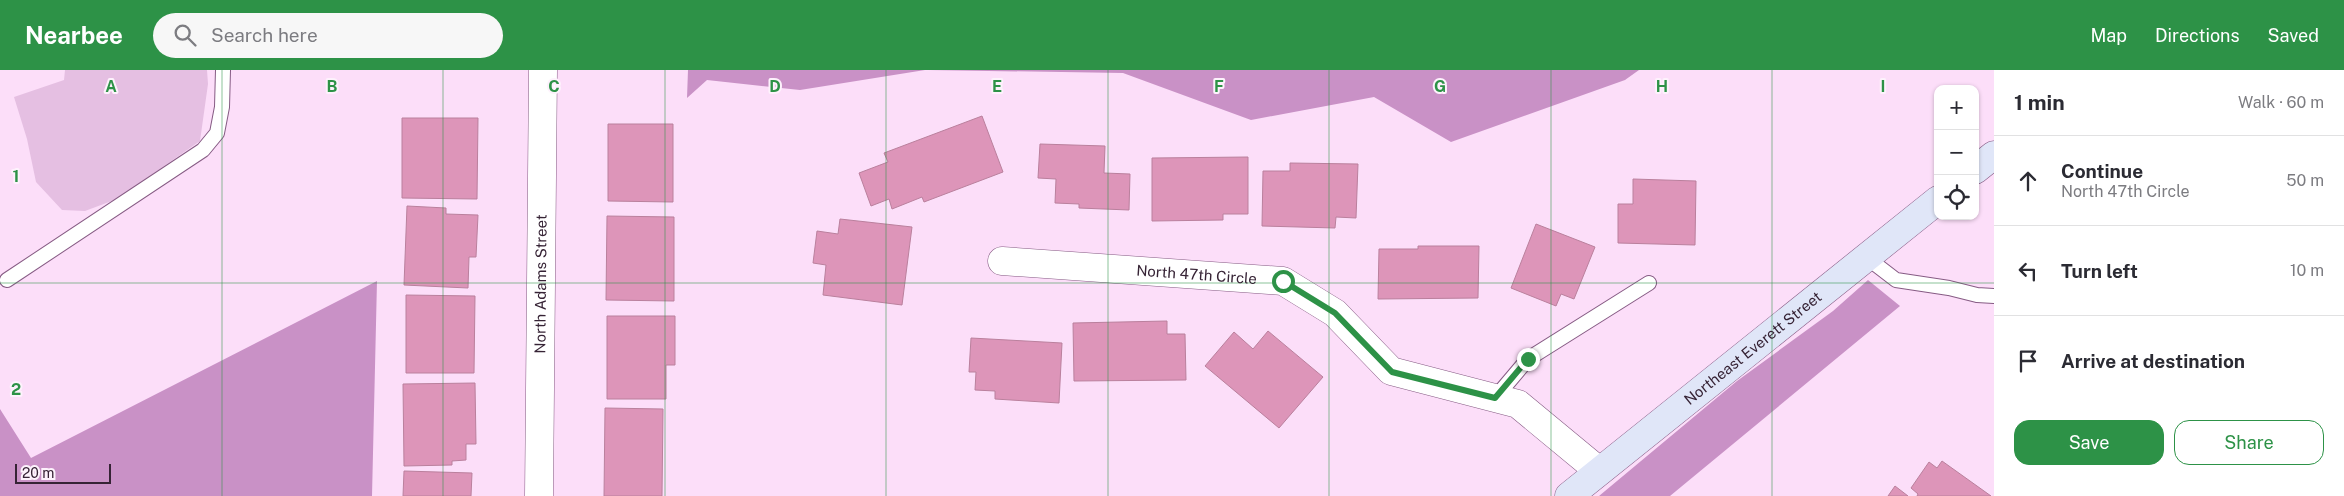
<!DOCTYPE html>
<html lang="en">
<head>
<meta charset="utf-8">
<style>
	body { margin:0; font-family:"Public Sans",sans-serif; background:#f7f7f7; color:#2b2b33 }
	.controls { position:absolute; right:15px; top:15px; display:grid; overflow:hidden; border-radius:10px; box-shadow:0 1px 4px #0004 }
	.controls button { width:45px; height:45px; display:grid; place-items:center; padding:0; border:0; border-bottom:1px solid #e1e1e2; background:#fff; color:#2b2b33; font:25px sans-serif }
	.scale { position:absolute; left:15px; bottom:12px; width:96px; box-sizing:border-box; padding-left:5px; border:2px solid #362335; border-top:0; font-size:14px; line-height:18px; white-space:nowrap; color:#362335; -webkit-text-stroke:4px #fdf2fc; paint-order:stroke }
	.stop { position:absolute; width:15px; height:15px; margin:-11px; border:4px solid #2d9247; border-radius:50%; background:#fff }
	.stop.end { background:#2d9247; border-color:#fff; box-shadow:0 1px 5px #0008 }
	.list { margin:0; padding:0; list-style:none }
	h2 { display:flex; justify-content:space-between; align-items:center; height:65px; margin:0; padding:0 20px; font-size:21px }
	h2 small { font-size:16px; font-weight:400; color:#7c7c81 }
	.list li { display:grid; grid-template-columns:32px 1fr auto; gap:15px; align-items:center; box-sizing:border-box; height:90px; padding:0 20px; border-top:1px solid #e1e1e2 }
	.list b { display:block; font-size:19px; white-space:nowrap }
	.list p { margin:0; font-size:16px; white-space:nowrap; color:#7c7c81 }
	.list em { font-size:16px; font-style:normal; color:#7c7c81 }
	.actions { display:flex; gap:10px; padding:15px 20px }
	.actions a { flex:1; padding:11px 0; border:1px solid #2d9247; border-radius:15px; text-align:center; font-size:18px; color:#2d9247 }
	.actions .main { background:#2d9247; color:#fff }
	.icon { flex:none; width:28px; height:28px; fill:none; stroke:currentColor; stroke-width:2; stroke-linecap:round; stroke-linejoin:round }
	.map { position:relative; flex:none; width:1994px; height:426px; overflow:hidden }
	header { display:flex; align-items:center; gap:30px; box-sizing:border-box; height:70px; padding:0 25px; background:#2d9247; color:#fff }
	header strong { font-size:24px }
	nav { display:flex; gap:28px; margin-inline-start:auto; font-size:18px }
	.search { width:350px; height:45px; background:#f7f7f7; display:flex; align-items:center; gap:12px; box-sizing:border-box; padding:0 18px; border-radius:28px; color:#7c7c81; font-size:19px }
	main { display:flex }
	aside { flex:1; background:#fff }
	.map>svg:first-child { display:block }
</style>
</head>
<body>
<header>
<strong>Nearbee</strong>
<div class="search"><svg class="icon" aria-label="search" viewBox="0 0 24 24"><circle cx="10" cy="10" r="6"/><path d="M15 15l6 6"/></svg>Search here</div>
<nav><a>Map</a><a>Directions</a><a>Saved</a></nav>
</header>
<main>
<div class="map">
<svg width="1994" height="426" viewBox="0 0 1994 426">
	<rect width="100%" height="100%" fill="#fcdef9"/>
	<path fill="#e5bfe2" d="M65,0H207L208,14L200,71L117,129L85,141L62,140L36,112L27,69L14,27L64,10Z"/>
	<path fill="#c991c6" d="M688,0H925L800,20L707,10L687,28Z
		M928,0H1639L1625,10L1451,72L1374,27L1251,50L1123,3Z
		M1868,210L1900,236L1670,426H1599L1737,311L1833,241Z
		M377,211L372,426H0V339L31,388Z"/>
	<path fill="#dd95b9" stroke="#ba809d" d="M982,46L1003,102L924,132L922,127L892,139L889,129L871,136L859,103L888,92L884,83Z
		M402,48H478L477,129L402,128Z
		M608,54H673V132L608,131Z
		M1040,74L1105,76L1104,103L1130,104L1129,140L1079,138V134L1055,133L1056,109L1038,108Z
		M1248,87V144H1223V150L1152,151V88Z
		M1290,93L1358,94L1356,148L1336,147L1335,158L1262,156L1263,101H1290Z
		M1633,109L1696,111L1695,175L1618,173V134H1633Z
		M407,136L446,138V144L478,145L476,187H469L468,218L404,215Z
		M607,146L674,147V231L606,230Z
		M840,149L912,157L902,235L823,225L826,195L813,193L817,161L838,164Z
		M1536,154L1595,177L1574,229L1561,224L1556,236L1511,218Z
		M1418,176H1479L1478,228L1378,229L1379,179H1418Z
		M406,225L475,226L474,303H406Z
		M607,246H675V295H666V329H607Z
		M1167,251V264H1185L1186,310L1074,311L1073,253Z
		M1268,261L1323,307L1279,358L1205,296L1234,262L1253,279Z
		M971,268L1062,273L1059,333L995,329V321L975,320L976,302H969Z
		M475,313L476,374H466V390L452,391V395L404,396L403,314Z
		M605,338L663,339L662,426H604Z
		M1942,391L1991,426H1917L1918,424L1911,418L1929,392L1937,398Z
		M404,401L472,403L471,426H403Z
		M1895,416L1908,426H1888Z"/>
	<g fill="none" stroke-linecap="round" stroke-linejoin="round">
		<defs>
			<path id="lane" d="M1866,187L1896,210L1949,218L1977,225L1994,226
				M7,210L203,80L217,63L222,37L223,0
				M1495,328L1528,289L1649,213"/>
			<g id="street">
				<path id="s1" d="M1002,191L1283,211L1335,243L1391,301L1518,334L1599,401"/>
				<path id="s2" d="M539,426L543,0"/>
			</g>
			<g id="secondary">
				<path d="M1975,100L1994,85"/>
				<path id="s3" d="M1569,426L1938,130"/>
			</g>
		</defs>
		<use href="#lane" stroke="#865b84" stroke-width="16"/>
		<use href="#street" stroke="#865b84" stroke-width="29"/>
		<use href="#secondary" stroke="#865b84" stroke-width="29"/>
		<use href="#lane" stroke="#fff" stroke-width="14"/>
		<use href="#street" stroke="#fff" stroke-width="28"/>
		<use href="#secondary" stroke="#e0e6f8" stroke-width="28"/>
	</g>
	<g fill="none" stroke-linecap="round" stroke-linejoin="round">
		<path stroke="#2d9247" stroke-width="6" d="M1283,211L1335,243L1392,302L1495,328L1528,289"/>
	</g>
	<path fill="none" stroke="#2d9247" stroke-width="1" stroke-opacity="0.55" d="M222,0V426M443,0V426M665,0V426M886,0V426M1108,0V426M1329,0V426M1551,0V426M1772,0V426M0,213H1994"/>
	<g text-anchor="middle" stroke-width="4" stroke-linejoin="round" paint-order="stroke">
		<g font-size="15" fill="#362335" stroke="#fdf2fc">
			<text dy="5" stroke="none"><textPath href="#s1" startOffset="195">North 47th Circle</textPath></text>
			<text dy="5" stroke="none"><textPath href="#s2" startOffset="212">North Adams Street</textPath></text>
			<text dy="5" stroke="none"><textPath href="#s3" startOffset="236">Northeast Everett Street</textPath></text>
		</g>
	</g>
	<g font-size="16" text-anchor="middle" font-weight="bold" fill="#2d9247" stroke="#fdf2fc" stroke-width="4" stroke-linejoin="round" paint-order="stroke">
		<text x="111" y="22">A</text>
		<text x="332" y="22">B</text>
		<text x="554" y="22">C</text>
		<text x="775" y="22">D</text>
		<text x="997" y="22">E</text>
		<text x="1219" y="22">F</text>
		<text x="1440" y="22">G</text>
		<text x="1662" y="22">H</text>
		<text x="1883" y="22">I</text>
		<text x="16" y="112">1</text>
		<text x="16" y="325">2</text>
	</g>
</svg>
<div class="controls">
<button>+</button>
<button>−</button>
<button><svg class="icon" aria-label="locate" viewBox="0 0 24 24"><circle cx="12" cy="12" r="6"/><path d="M12 2v4M12 18v4M2 12h4M18 12h4"/></svg></button>
</div>
<div class="scale">20 m</div>
<div class="stop" style="left:1283px;top:211px"></div>
<div class="stop end" style="left:1528px;top:289px"></div>
</div>
<aside>
<h2>1 min<small>Walk · 60 m</small></h2>
<ul class="list">
<li><svg class="icon" aria-label="ahead" viewBox="0 0 24 24"><path d="M12 20V5M6 11l6-6 6 6"/></svg><div><b>Continue</b><p>North 47th Circle</p></div><em>50 m</em></li>
<li><svg class="icon" aria-label="left" viewBox="0 0 24 24"><path d="M17 20v-9H6M10 6l-5 5 5 5"/></svg><div><b>Turn left</b></div><em>10 m</em></li>
<li><svg class="icon" aria-label="arrive" viewBox="0 0 24 24"><path d="M6 21V4h12l-3 4 3 4H6"/></svg><div><b>Arrive at destination</b></div></li>
</ul>
<div class="actions"><a class="main">Save</a><a>Share</a></div>
</aside>
</main>
</body>
</html>
